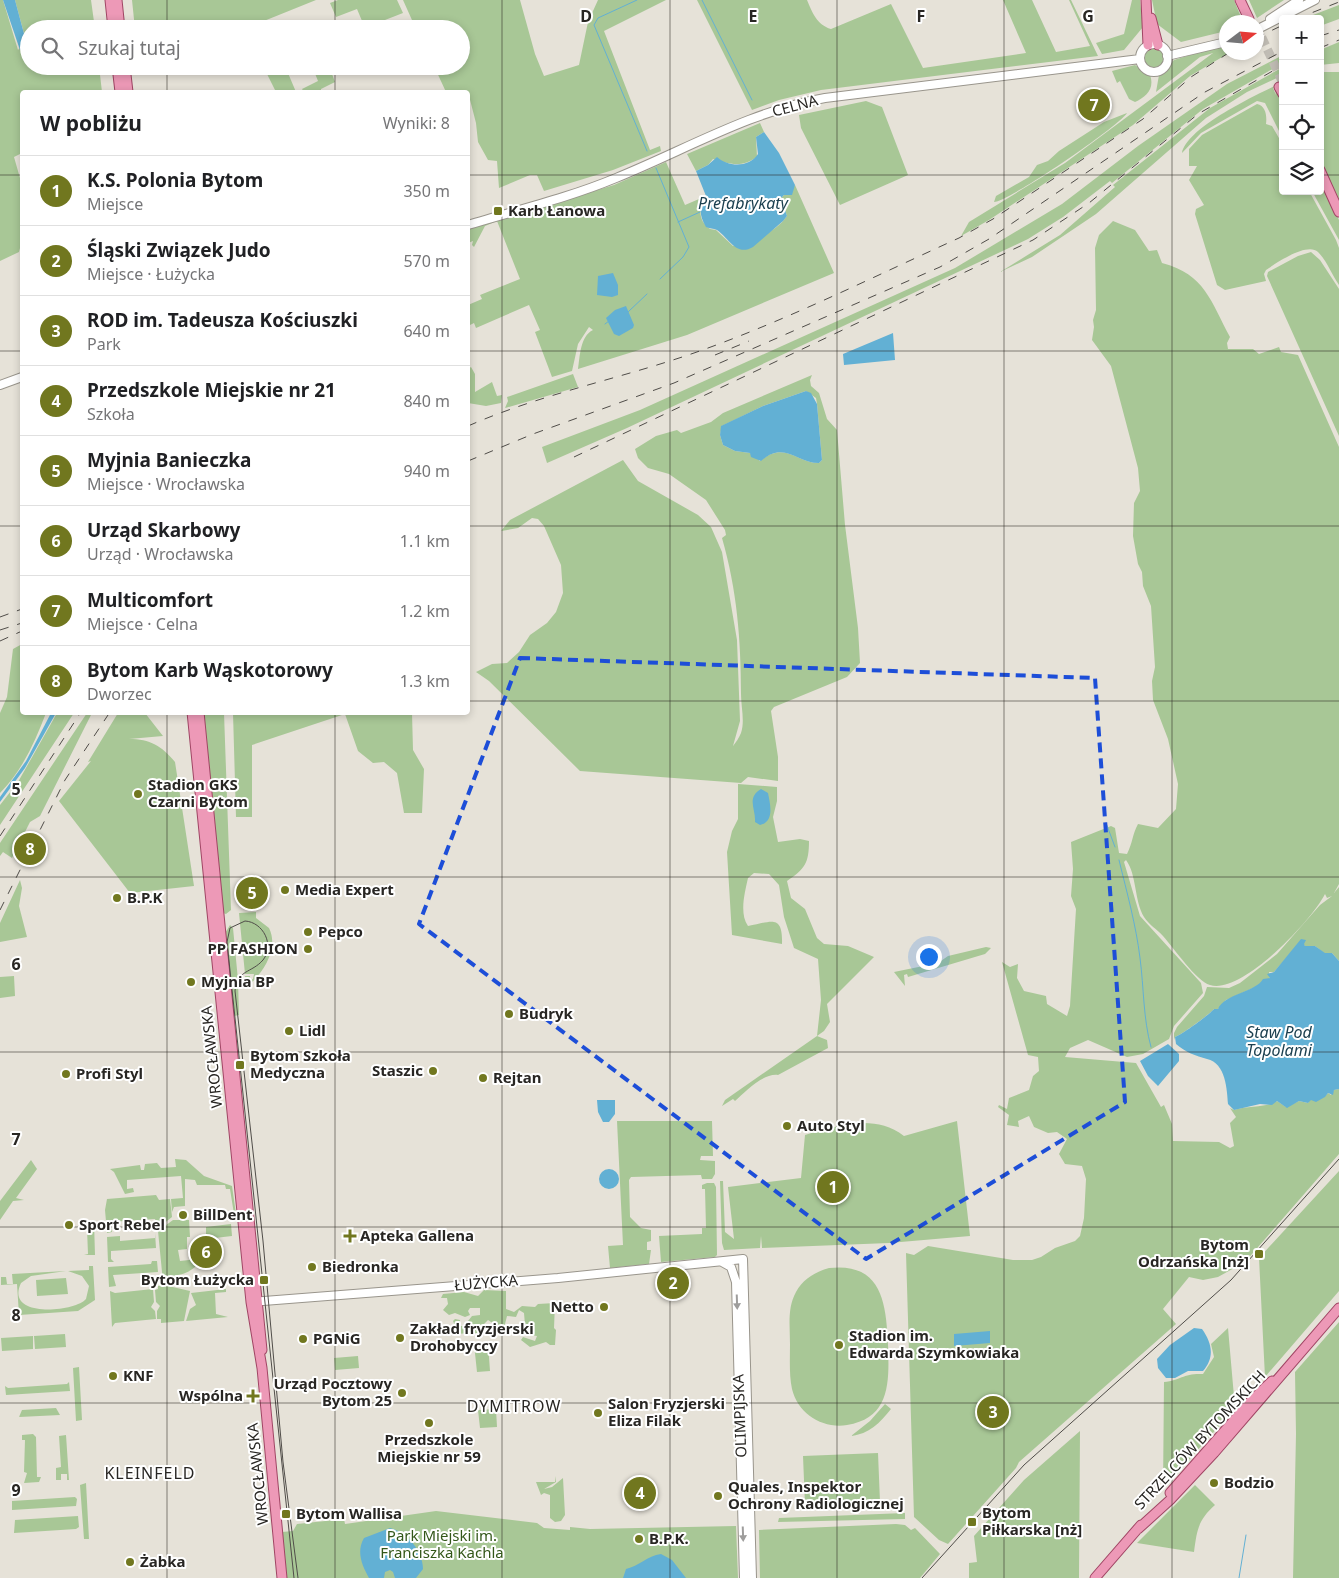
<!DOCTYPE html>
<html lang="pl">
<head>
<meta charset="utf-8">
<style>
	body { margin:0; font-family:"Noto Sans",sans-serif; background:#f2f2f2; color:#202124 }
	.controls { position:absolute; right:15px; top:15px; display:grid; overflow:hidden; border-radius:5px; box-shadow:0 2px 8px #0003 }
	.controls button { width:45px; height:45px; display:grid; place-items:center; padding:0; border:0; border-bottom:1px solid #e0e0e0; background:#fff; color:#202124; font:25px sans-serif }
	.compass { position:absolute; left:1219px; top:15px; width:45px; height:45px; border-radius:50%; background:#fff; box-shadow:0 2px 8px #0003; rotate:74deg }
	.you { position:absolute; left:928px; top:956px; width:18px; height:18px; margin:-12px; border:4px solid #fff; border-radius:50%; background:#1a73e8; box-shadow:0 0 0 8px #1a73e833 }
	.badge { display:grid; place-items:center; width:32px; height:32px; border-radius:50%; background:#71771f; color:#fff; font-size:16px; font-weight:700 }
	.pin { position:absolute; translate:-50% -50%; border:2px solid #fff; box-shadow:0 1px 5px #0006 }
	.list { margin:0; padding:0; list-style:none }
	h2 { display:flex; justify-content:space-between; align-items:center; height:65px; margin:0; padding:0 20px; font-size:21px }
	h2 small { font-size:16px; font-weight:400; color:#757577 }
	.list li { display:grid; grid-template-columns:32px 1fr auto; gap:15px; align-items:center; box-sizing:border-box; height:70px; padding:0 20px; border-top:1px solid #e0e0e0 }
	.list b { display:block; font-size:19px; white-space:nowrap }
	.list p { margin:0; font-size:16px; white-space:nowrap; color:#757577 }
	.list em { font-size:16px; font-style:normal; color:#757577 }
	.icon { flex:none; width:28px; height:28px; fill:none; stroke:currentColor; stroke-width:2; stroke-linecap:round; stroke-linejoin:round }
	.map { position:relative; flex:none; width:1339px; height:1578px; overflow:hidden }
	.search { position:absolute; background:#fff; box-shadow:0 2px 8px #0003; left:20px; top:20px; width:450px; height:55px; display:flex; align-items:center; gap:12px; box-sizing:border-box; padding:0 18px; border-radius:28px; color:#757577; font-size:19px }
	.panel { position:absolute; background:#fff; box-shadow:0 2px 8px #0003; left:20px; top:90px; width:450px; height:625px; border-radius:5px }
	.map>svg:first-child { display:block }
</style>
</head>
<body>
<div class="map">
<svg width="1339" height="1578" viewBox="0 0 1339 1578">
	<rect width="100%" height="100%" fill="#e6e2d8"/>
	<path fill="#a8c796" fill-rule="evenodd" d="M0,0H3L18,50L26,41L15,0H91L95,29H29V66H99L102,92H22V153L14,157L22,185V240L19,252L0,261Z
		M132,0H316L244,29H135Z
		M338,0H397L403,13L385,20L388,29H378L376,24L365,28L357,9L336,17L330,3Z
		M403,0H520L535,54L544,76L579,65L588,22L598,0H666L604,31L650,150L660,146L661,151L613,170L544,191L537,175H530L499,188L497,161L488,160L478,142L476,123L468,92H446L434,66H461V29H416Z
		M697,0H807C812,12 817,25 831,29L891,4L923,68L1026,53L1003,0H1032L1056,52L1090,46L1069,0H1071L1098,56L821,90L779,100L752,110Z
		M1132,0H1140L1143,27L1124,50L1102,54L1096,43L1124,34Z
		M1152,0H1234L1243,22H1226V31L1181,42L1157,24Z
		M1249,0H1284L1257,18Z
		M1339,5V19L1320,26V19H1313V15Z
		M1339,42V63L1320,65V50Z
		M1226,44V52L1229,53L1190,76L1133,125L989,220L961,236L969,222L1065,163L1213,53L1200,57L1156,92L1159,75L1174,60Z
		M1144 58a10 10 0 1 1 20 0a10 10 0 1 1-20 0Z
		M1283,55V63L1203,109L1112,183L1110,181L1063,217L1028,239L627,428L547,463L542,447L640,410L955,268L1062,204L1138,146L1227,84Z
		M1135,65L1150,75C1155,89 1146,97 1135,102L1129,99L1120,81L1117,83L1112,71Z
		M263,66H285L296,92H276Z
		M312,66H329L335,82L321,89V92H304L302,89L318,81Z
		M1283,67V75L1247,92L1206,118L1096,214L1032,257L1000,272L1060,235L1115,187L1113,185L1210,108Z
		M1320,72H1339V201L1320,159Z
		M1283,82L1273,88L1276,95L1275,88L1283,105V139L1265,103L1257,101L1201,133L1182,153C1187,127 1258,94 1283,82Z
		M866,101L882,107L908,175L840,205L801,128L799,115Z
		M1257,104C1266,106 1267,116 1266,124L1272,126L1283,145V191H1309L1336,240L1339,248V285C1332,275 1327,261 1318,252C1307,242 1276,263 1266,270L1264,274L1266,281L1225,290L1217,285L1195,214L1196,209L1204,205L1189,180L1197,166H1189V149L1202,135Z
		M1127,113C1118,127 1010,201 994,202L996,196L1029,177L1037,165L1048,161L1059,151L1104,122Z
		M760,123L764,132L756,137L757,157C741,168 730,164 713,159L708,165L696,171L687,154Z
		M666,162L685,205L706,196C698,207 698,221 710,229L716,230L733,246C754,240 774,234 787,216L781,198L784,195H788L795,185L834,273L687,335L578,369C580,357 580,336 593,330L589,327L578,344L572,371L552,377L535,332L540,330L529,305L476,328L474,323L468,326V305L482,299L480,295L520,279L497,221L485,226L474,247L472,245L473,241L468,243V229L614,185Z
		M1320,178L1339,220V240L1312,191H1320Z
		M1113,221L1135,230L1149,251L1157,250L1162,263C1205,274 1211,302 1230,337L1227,343L1228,349H1253L1259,354L1279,347L1281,352L1298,355L1339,447V884L1334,893L1339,887V961L1332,953H1324L1315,946H1305L1301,941L1274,972H1269L1270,978L1260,985L1226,1000L1218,1009H1214C1211,1013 1183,1034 1175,1037L1174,1040V1033L1177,1027L1204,996L1207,987L1229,988L1240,983L1277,954L1320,905L1332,896L1327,898L1325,894C1312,920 1242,995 1210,985C1196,981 1174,948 1163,936C1157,929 1149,925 1144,917C1134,900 1137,875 1126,860L1124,862L1140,916L1201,983L1203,993L1174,1026L1169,1039L1143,1054L1127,1057L1088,1040L1070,1048L1065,1057L1136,1063L1161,1107L1164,1105L1172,1124L1173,1141L1219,1142L1230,1148L1234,1146L1230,1123L1236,1117L1230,1108L1234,1110C1248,1105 1266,1108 1277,1101L1286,1107L1299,1101L1308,1103L1310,1100C1318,1099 1322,1100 1328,1093L1331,1095L1334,1090L1339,1089V1154L1245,1262L1218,1277L1203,1280L1189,1277L1163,1309L1176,1324L1019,1462L1016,1468L948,1544L939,1540L914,1517L906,1253L914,1255L928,1246L1013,1260H1032L1041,1257L1055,1248L1075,1241L1080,1236L1084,1218L1086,1179L1082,1166L1065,1164L1059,1154L1067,1139L1057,1132L1048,1133L1034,1127L1029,1116L1018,1121L1019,1127L1007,1125L1009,1115L998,1107L999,1105L1007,1109L1009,1098L1029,1090L1033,1076L1039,1071L1038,1057L1028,1055L1002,962L1010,967L1018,964L1017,978L1024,991L1046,996L1047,1004L1067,1016L1070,1006L1076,909L1071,896L1073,869L1071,842L1111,826L1115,828L1119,853L1127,854C1133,842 1132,835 1138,824L1158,828L1176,809L1178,784L1168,739L1153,700L1152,681L1155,667L1151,606L1143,586L1142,572L1138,564L1133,536L1134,503L1140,491L1138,468L1111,366L1092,340L1094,327L1093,320L1096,310L1095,248L1099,235Z
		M1311,252L1320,260L1339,289V436L1267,276L1268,272L1298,256Z
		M471,367L475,374V392L492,382L497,396L502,395L501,403L486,406L468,403V369Z
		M573,374L578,387L505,408L508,401L507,397Z
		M812,375L810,380L811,386L819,393L827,419L837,430L845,525L858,628L860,663L847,677L774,707L771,711L778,757V781L748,777L741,783L580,771L489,681L476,672L492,664L507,663L519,652L530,635L547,623L556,612L563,593L561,565L544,526L538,519L532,518L518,528L501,531L510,520L623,460L638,481L698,515L711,527L722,552L737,640L740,721L733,746C736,742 739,738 741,733C745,721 741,707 741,694C741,640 737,590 722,538L726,535L725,530L706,500L669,474L648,468L638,458L635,449L656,436L677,430L681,433L711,422L723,413ZM806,391L816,398L817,404L822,460L819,463C797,463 785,440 760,461L750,453L735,451L723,445L720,435L722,426L763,406Z
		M22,644V712L46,713C35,742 22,771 0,793V713L7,697L13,649Z
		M57,713H74L0,825V805L18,782Z
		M87,713H92L40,816L30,822L12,858L3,852L0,856V843Z
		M118,713H145L163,736L129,739C150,739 162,746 175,762L194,886L130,893L59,801L91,761L88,762Z
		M202,713H224L231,910L226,914L223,913Z
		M233,713H412L413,750L424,769L422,813H404L397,773L384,762L373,763L358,751L345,714L252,745V817H236Z
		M738,784L777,787V801L773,817L778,842L800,839L809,841C809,863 805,869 787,881L791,898L805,909L817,938L824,944L848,946L874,957L827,1004L830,1022L824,1031L817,1036L827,1040L828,1048L778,1075C763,1073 745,1092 735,1101L733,1099L722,1106L725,1100L817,1036L821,1000L818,959L794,948L784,917L779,885L769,874L754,873L748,878C745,892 739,913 748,926C771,922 783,913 782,944L732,935L727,852L732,831L738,819Z
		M20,880L22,888L19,906L27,937L0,942V923Z
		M256,912V918L269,928C279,948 264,971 251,983L246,981L245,976H250V980L253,979L254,974H245L239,913Z
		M230,925L233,928L238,980L239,1015L234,1016L224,935Z
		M986,947L991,948L985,954L908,977L907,974L904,975L905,986L894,972L938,963L948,956Z
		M14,976L15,996L0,998V977Z
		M617,1121H712L713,1156H701L700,1160L715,1161V1174L712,1179H702L701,1175L631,1177L629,1180L630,1217L641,1228L651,1230V1241L647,1242V1250H651L649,1264L610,1268L608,1246L623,1245Z
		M957,1121L970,1236L889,1243L762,1248L761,1236L760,1248L724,1250L722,1243L720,1181H723L725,1232L734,1239L728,1187L801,1178L805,1135C838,1126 873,1113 904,1136Z
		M175,1159L186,1160L204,1176L232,1186L236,1214H234L230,1189H226L225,1185H197L195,1180L185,1179V1206L174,1207L172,1212L171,1199L183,1198L181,1176L127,1180V1189L133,1188L134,1192L125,1194L114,1172L110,1169L140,1165L141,1170H144L145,1164L157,1163L161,1168L176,1167Z
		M31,1160L37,1169L16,1198L24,1200L13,1201L0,1220V1201Z
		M1339,1171V1291L1265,1377L1259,1258Z
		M707,1183H714L716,1187L717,1255L715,1257L661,1262L659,1236L702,1234V1228H706L705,1189H702V1185Z
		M156,1195L159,1200L170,1199L172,1217L158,1228L155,1219L110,1222L112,1232L107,1233L105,1210L107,1199Z
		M173,1220H189L190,1237H187V1249L178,1250L180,1261L198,1259L199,1264C188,1273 183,1275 170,1276V1279L163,1282L158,1231Z
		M94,1222L95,1255H84L88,1254L87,1229L83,1225L86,1223Z
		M231,1224L232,1236L206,1239V1227Z
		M155,1233L156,1248L111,1251V1259L114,1262H108L107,1237L120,1236V1241L155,1238Z
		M152,1261H157L158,1272L113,1275L116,1286L109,1287L108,1267L151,1264Z
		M89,1266H93L95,1300L78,1311L19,1315L17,1284L1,1285V1277H6L7,1284H13L12,1274L66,1271L31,1276L21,1283C4,1319 75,1312 86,1299L89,1286L82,1276L68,1271L89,1270Z
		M829,1268C882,1262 886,1303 888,1344C889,1379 892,1418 847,1425C823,1429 798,1414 792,1389C789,1375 790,1359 790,1344C790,1327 787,1308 796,1292C803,1279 815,1272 829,1268Z
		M66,1278L68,1294L37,1296L36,1280Z
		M164,1285L190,1291L184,1321L161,1323V1319H157V1311L160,1306L156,1302L155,1290L158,1289V1286Z
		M153,1289L154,1302L151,1307L155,1311L156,1319L115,1323L112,1327L110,1291L115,1293Z
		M226,1289V1292L215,1293L216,1314L228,1317L186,1321L190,1309L196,1305L191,1293Z
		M484,1290L506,1291V1309L514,1312L522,1306L535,1307L538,1304L555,1303L554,1328L556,1330L555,1345H550L546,1342L530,1347L521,1340L523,1337L535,1341L537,1336L530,1335L525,1325L524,1313L519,1310L516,1317L507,1316L505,1324L506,1329L502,1332L498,1331L497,1326L488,1320L483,1325L487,1332L485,1333L447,1334L456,1328L453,1321L455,1319L460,1320V1326H464L472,1316L480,1315V1308H470L468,1311L470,1315L465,1317L455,1313L449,1315L443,1310L448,1304L447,1298H441L443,1294L464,1292L478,1296Z
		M1339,1322V1578H1293L1296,1434L1295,1372Z
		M1228,1328L1235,1408L1163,1489L1164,1382C1181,1380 1184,1373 1203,1374L1214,1357L1211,1344Z
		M65,1334L66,1347L35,1349L34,1336Z
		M33,1336V1349L2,1351L1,1338Z
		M488,1343L490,1371L477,1372L474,1344Z
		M358,1356L359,1368L335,1370L334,1358Z
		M79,1367L82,1420L76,1421L73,1368Z
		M69,1382L70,1391L6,1395L5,1386L8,1388L67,1384Z
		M885,1404L891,1409C880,1423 869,1434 851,1436L870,1421Z
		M56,1408L60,1415L19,1417L22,1410Z
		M496,1409L497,1427L480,1428L478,1410Z
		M1080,1431L1079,1578H969V1563L977,1562L974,1536L1024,1480Z
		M33,1434L36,1437L37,1477H41L39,1482L24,1483L27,1473L24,1472L25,1440H22V1435Z
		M66,1435L69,1480H67V1474H61V1480H56V1468L61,1467L59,1436Z
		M878,1453L880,1502L805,1505L803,1456Z
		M556,1476V1482L544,1489L552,1487L563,1478L565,1515L561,1521L555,1522L550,1518V1495L544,1493L541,1495L536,1482H555Z
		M86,1483L89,1539H84L80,1485Z
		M1195,1485L1215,1505C1198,1520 1197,1530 1194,1552L1137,1543Z
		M75,1497L77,1499L76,1506L12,1510V1501Z
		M436,1511L537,1523L544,1528L570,1530V1527L590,1529L736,1526L738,1578H286L282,1532L293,1531L297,1524L344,1519L345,1524Z
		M905,1513V1519L778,1522L779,1518Z
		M78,1516L79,1527L76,1529L14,1533L15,1520Z
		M896,1524L905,1525L911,1530L915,1528L940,1554L920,1578H760L759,1530Z"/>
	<path fill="#62b0d4" d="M3,0H15L27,45L20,50Z
		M764,132L779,153L795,185L792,195H784L781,198L787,216L783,221L753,247C736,257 729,238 717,230C713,228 710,229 706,227C699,215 699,207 706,196L696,171L708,165L717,157C728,167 749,168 758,154L756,137Z
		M613,273L618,285V295L612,297L597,295L598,276Z
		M626,306L634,325L633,328L619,336L614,334L606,318L615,310Z
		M893,333L895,360L844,365L843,354Z
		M806,391L811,393L817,404L822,460L819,463C797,463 784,440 761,461L751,457L750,453L735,451L723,445L720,435L721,426L763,406Z
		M51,713H56L25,768L0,802V797L26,761Z
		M761,789L768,793C770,803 775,822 760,825L755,822C756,809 746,798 761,789Z
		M1301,939L1306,940L1304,944L1305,946H1315L1325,953H1332L1339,961V1089L1334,1090L1333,1095L1328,1093L1325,1097L1316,1102L1311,1100L1308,1103L1299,1101L1287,1108L1277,1101L1272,1105L1260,1104L1234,1110L1228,1104C1227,1090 1226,1063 1207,1059C1196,1056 1185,1052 1176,1044L1175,1037C1183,1034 1210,1014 1214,1009H1218C1224,994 1256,992 1263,979L1270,978L1267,974L1274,972Z
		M1168,1044L1179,1054V1061L1158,1086L1148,1076L1140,1061Z
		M597,1100H615V1114L609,1122H603L598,1112Z
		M599 1179a10 10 0 1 1 20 0a10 10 0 1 1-20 0Z
		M1194,1328L1202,1329C1212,1343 1215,1357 1203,1371H1188L1175,1378H1166L1158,1368L1157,1359L1170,1345Z
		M990,1331V1343L954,1346V1334Z
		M390,1528C407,1532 423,1551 423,1569L416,1578H395L393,1572L390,1570L385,1572L384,1578H369C362,1565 356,1552 364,1538Z
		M661,1554L672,1560L686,1578H623L626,1569C639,1566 647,1556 661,1554Z"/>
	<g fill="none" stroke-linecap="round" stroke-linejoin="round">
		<path stroke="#62b0d4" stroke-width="1" d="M637,0L598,18L594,25L647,151
			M702,0L752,100
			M656,168L689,247L683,257L660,279
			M678,222L700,212
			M628,312L647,294
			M605,324L609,321
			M1106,823L1115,847
			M1119,860C1127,893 1136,925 1140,958C1144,988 1143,1018 1151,1047
			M1239,1578L1246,1535"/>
		<path stroke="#c0bcb4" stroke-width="9" stroke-dasharray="9 4.5" stroke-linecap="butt" d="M1256,25L1283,83"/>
		<defs>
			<path id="minor" d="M1270,19L1299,0
				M1256,30L1315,0
				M1140 58a14 14 0 1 1 28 0a14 14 0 1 1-28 0Z
				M1167,56L1226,42
				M468,225C517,210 568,198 616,178C685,150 751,111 825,98L1140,59
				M0,385L22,377
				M722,1262L731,1267L736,1282L744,1578
				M251,1302L558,1278L743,1259L752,1578"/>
			<path id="major" d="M110,0L113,29
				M117,0L120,29
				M1146,0L1148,45
				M1240,0L1249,19
				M1151,18L1158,45
				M117,66L120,92
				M125,66L128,92
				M1279,87L1283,94
				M1320,170L1339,212
				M192,712L251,1302L262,1368L282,1578
				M199,712L262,1350
				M1170,1493L1251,1401L1272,1381
				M1138,1529L1170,1500L1214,1453L1339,1308
				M1095,1578L1141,1525"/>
		</defs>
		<use href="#minor" stroke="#99958c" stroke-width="10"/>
		<use href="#major" stroke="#a04564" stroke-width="11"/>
		<use href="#minor" stroke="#fff" stroke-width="8"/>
		<use href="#major" stroke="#ed99b7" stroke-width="9"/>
		<path stroke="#504d49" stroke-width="1" d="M294,1578L227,942L230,928L245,921C263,922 275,945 263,960C252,973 236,970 235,991L263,1241L283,1462L298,1578
			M922,1578L1024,1465L1231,1280L1339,1159"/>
		<path stroke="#504d49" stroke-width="1" stroke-dasharray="9 9" stroke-linecap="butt" d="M1296,19L1339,2
			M1320,36L1339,30
			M1256,38L1283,25
			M1320,48L1339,40
			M715,355L749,341
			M468,426C541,394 619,379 694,353C783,322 873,277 959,238L993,219L1143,119L1191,77L1230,52
			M574,457L1033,240L1089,203L1198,114L1283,65
			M468,461L533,434L674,383L940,267L989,239L1205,92L1283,51
			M0,617L22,609
			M0,630L22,623
			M0,641L22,631
			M0,836L81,712
			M0,910L65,780L110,712"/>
	</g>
	<defs><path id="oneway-solid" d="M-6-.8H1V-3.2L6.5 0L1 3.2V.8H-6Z" transform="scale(1.25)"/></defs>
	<g fill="#9e9d9c">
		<use href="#oneway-solid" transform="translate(737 1302) rotate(88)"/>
		<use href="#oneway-solid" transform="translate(743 1534) rotate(88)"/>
	</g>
	<path fill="none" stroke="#1d4ed8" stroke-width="4" stroke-dasharray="10 6" stroke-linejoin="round" d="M520,658L1095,678L1125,1102L866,1259L419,924Z"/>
	<path fill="none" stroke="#282623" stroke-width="1" stroke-opacity="0.55" d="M167,0V29M335,0V29M502,0V1578M670,0V1578M837,0V1578M1004,0V1578M1172,0V1578M167,66V92M335,66V92M0,175H22M468,175H1283M1320,175H1339M0,351H22M468,351H1339M0,526H22M468,526H1339M0,701H22M468,701H1339M167,712V1578M335,712V1578M0,877H1339M0,1052H1339M0,1227H1339M0,1403H1339"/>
	<g fill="#71771f" stroke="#fff" stroke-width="2">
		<rect x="493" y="206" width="10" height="10" rx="2.5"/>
		<circle cx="138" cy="794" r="5"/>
		<circle cx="285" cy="890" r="5"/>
		<circle cx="117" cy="898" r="5"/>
		<circle cx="308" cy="932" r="5"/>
		<circle cx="308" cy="949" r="5"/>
		<circle cx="191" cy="982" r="5"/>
		<circle cx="509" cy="1014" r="5"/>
		<circle cx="289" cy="1031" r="5"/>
		<rect x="235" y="1060" width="10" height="10" rx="2.5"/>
		<circle cx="433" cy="1071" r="5"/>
		<circle cx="66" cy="1074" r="5"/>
		<circle cx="483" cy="1078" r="5"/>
		<circle cx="787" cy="1126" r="5"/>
		<circle cx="183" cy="1215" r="5"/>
		<circle cx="69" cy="1225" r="5"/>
		<path d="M347.5 1228.5h5v5h5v5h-5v5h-5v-5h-5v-5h5z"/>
		<rect x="1254" y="1249" width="10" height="10" rx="2.5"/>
		<circle cx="312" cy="1267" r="5"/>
		<rect x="259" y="1275" width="10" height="10" rx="2.5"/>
		<circle cx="604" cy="1307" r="5"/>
		<circle cx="400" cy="1338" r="5"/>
		<circle cx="303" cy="1339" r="5"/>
		<circle cx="839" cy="1345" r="5"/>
		<circle cx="113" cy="1376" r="5"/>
		<circle cx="402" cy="1393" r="5"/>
		<path d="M250.5 1388.5h5v5h5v5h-5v5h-5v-5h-5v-5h5z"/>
		<circle cx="598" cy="1413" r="5"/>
		<circle cx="429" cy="1423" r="5"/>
		<circle cx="1214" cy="1483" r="5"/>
		<circle cx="718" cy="1496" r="5"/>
		<rect x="281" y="1509" width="10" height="10" rx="2.5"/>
		<rect x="967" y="1517" width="10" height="10" rx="2.5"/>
		<circle cx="639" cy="1539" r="5"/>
		<circle cx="130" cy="1562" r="5"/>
	</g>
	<g text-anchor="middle" stroke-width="4" stroke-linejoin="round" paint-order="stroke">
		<g font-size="15" fill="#282623" stroke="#fff">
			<text transform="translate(795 106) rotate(-15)" y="5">CELNA</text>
			<text transform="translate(212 1057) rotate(-96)" y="5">WROCŁAWSKA</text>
			<text transform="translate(486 1283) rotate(-5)" y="5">ŁUŻYCKA</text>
			<text transform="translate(740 1416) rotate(-92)" y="5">OLIMPIJSKA</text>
			<text transform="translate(1200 1440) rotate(-47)" y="5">STRZELCÓW BYTOMSKICH</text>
			<text transform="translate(258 1474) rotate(-96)" y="5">WROCŁAWSKA</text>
		</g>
		<g font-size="15" font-weight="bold" fill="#282623" stroke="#fff" text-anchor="start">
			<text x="508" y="216">Karb Łanowa</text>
			<text x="148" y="790">Stadion GKS<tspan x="148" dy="17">Czarni Bytom</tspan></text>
			<text x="295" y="895">Media Expert</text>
			<text x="127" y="903">B.P.K</text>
			<text x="318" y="937">Pepco</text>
			<text x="298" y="954" text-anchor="end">PP FASHION</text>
			<text x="201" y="987">Myjnia BP</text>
			<text x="519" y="1019">Budryk</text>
			<text x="299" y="1036">Lidl</text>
			<text x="250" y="1061">Bytom Szkoła<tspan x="250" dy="17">Medyczna</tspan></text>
			<text x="423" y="1076" text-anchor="end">Staszic</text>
			<text x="76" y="1079">Profi Styl</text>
			<text x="493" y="1083">Rejtan</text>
			<text x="797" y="1131">Auto Styl</text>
			<text x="193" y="1220">BillDent</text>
			<text x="79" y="1230">Sport Rebel</text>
			<text x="360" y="1241">Apteka Gallena</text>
			<text x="1249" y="1250" text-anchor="end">Bytom<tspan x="1249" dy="17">Odrzańska [nż]</tspan></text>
			<text x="322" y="1272">Biedronka</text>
			<text x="254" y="1285" text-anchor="end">Bytom Łużycka</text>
			<text x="594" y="1312" text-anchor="end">Netto</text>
			<text x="410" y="1334">Zakład fryzjerski<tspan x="410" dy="17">Drohobyccy</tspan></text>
			<text x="849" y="1341">Stadion im.<tspan x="849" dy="17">Edwarda Szymkowiaka</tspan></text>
			<text x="313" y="1344">PGNiG</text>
			<text x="123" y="1381">KNF</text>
			<text x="392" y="1389" text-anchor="end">Urząd Pocztowy<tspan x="392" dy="17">Bytom 25</tspan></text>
			<text x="243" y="1401" text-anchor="end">Wspólna</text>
			<text x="608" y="1409">Salon Fryzjerski<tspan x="608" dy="17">Eliza Filak</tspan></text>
			<text x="429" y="1445" text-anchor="middle">Przedszkole<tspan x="429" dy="17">Miejskie nr 59</tspan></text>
			<text x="1224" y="1488">Bodzio</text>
			<text x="728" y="1492">Quales, Inspektor<tspan x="728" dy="17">Ochrony Radiologicznej</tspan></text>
			<text x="982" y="1518">Bytom<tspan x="982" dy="17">Piłkarska [nż]</tspan></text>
			<text x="296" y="1519">Bytom Wallisa</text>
			<text x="649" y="1544">B.P.K.</text>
			<text x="140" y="1567">Żabka</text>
		</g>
		<g font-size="15" fill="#335719" stroke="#fff">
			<text x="442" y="1541">Park Miejski im.<tspan x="442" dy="17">Franciszka Kachla</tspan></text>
		</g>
		<g font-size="16" font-style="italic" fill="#1c4050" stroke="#fff">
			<text x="743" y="209">Prefabrykaty</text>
			<text x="1279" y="1038">Staw Pod<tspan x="1279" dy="18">Topolami</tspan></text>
		</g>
		<g font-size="16" letter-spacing="1" fill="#282623" stroke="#fff">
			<text x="514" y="1412">DYMITROW</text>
			<text x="150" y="1479">KLEINFELD</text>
		</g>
	</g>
	<g font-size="16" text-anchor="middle" font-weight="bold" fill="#282623" stroke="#fff" stroke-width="4" stroke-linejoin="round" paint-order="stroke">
		<text x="586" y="22">D</text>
		<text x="753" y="22">E</text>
		<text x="921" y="22">F</text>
		<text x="1088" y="22">G</text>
		<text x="16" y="795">5</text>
		<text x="16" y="970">6</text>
		<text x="16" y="1145">7</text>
		<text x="16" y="1321">8</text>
		<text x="16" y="1496">9</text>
	</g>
</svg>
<div class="controls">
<button>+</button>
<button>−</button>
<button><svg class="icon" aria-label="locate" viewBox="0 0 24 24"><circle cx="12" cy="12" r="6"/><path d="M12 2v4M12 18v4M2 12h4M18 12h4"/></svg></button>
<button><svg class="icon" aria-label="layers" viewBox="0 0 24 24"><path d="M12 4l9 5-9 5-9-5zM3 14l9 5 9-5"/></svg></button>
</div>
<svg class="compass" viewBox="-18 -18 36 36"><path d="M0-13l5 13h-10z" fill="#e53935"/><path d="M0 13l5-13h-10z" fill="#757577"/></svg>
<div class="you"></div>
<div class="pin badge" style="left:833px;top:1187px">1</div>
<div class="pin badge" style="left:673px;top:1283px">2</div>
<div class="pin badge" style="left:993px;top:1412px">3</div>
<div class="pin badge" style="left:640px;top:1493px">4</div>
<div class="pin badge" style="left:252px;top:893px">5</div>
<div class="pin badge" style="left:206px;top:1252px">6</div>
<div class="pin badge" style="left:1094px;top:105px">7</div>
<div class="pin badge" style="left:30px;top:849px">8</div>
<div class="search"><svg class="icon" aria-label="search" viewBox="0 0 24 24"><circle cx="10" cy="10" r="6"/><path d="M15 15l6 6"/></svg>Szukaj tutaj</div>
<section class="panel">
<h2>W pobliżu<small>Wyniki: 8</small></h2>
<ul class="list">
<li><span class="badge">1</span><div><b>K.S. Polonia Bytom</b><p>Miejsce</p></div><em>350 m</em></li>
<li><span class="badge">2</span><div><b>Śląski Związek Judo</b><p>Miejsce · Łużycka</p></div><em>570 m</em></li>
<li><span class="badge">3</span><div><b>ROD im. Tadeusza Kościuszki</b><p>Park</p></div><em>640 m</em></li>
<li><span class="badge">4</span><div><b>Przedszkole Miejskie nr 21</b><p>Szkoła</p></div><em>840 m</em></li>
<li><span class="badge">5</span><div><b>Myjnia Banieczka</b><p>Miejsce · Wrocławska</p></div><em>940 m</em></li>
<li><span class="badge">6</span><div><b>Urząd Skarbowy</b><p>Urząd · Wrocławska</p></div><em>1.1 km</em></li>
<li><span class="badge">7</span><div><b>Multicomfort</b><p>Miejsce · Celna</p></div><em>1.2 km</em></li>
<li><span class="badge">8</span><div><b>Bytom Karb Wąskotorowy</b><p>Dworzec</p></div><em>1.3 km</em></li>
</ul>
</section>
</div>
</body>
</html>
